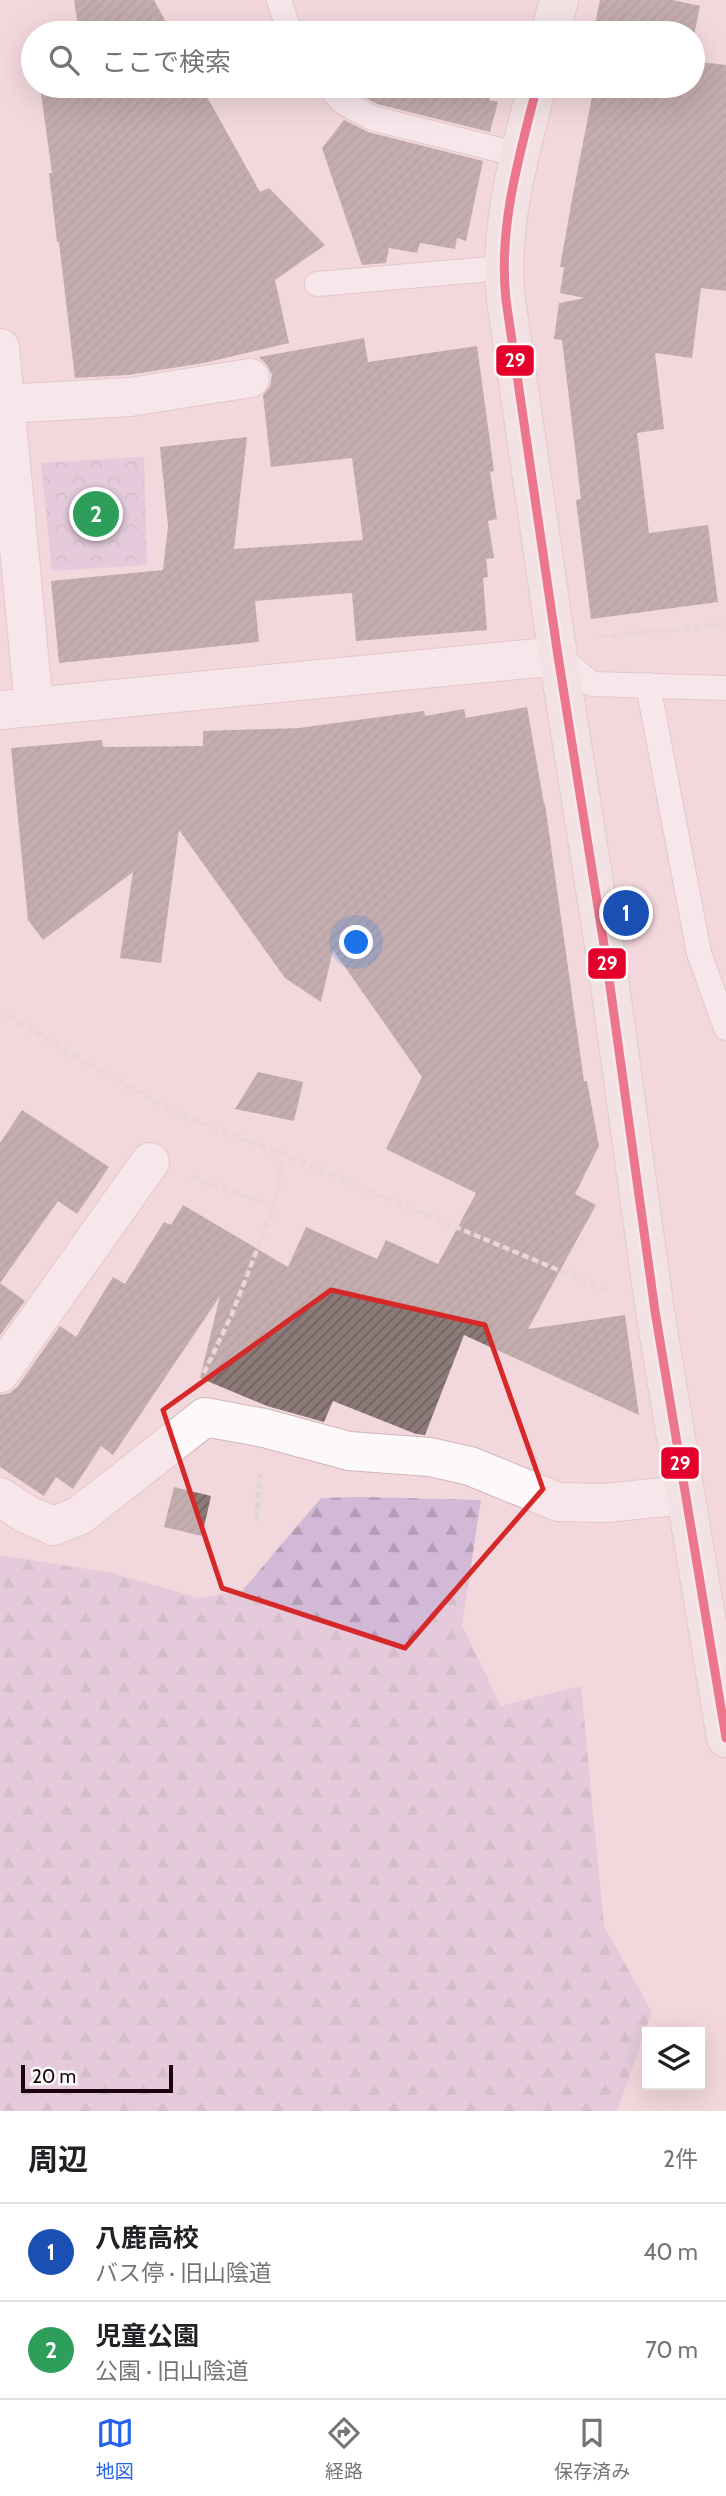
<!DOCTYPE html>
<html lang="ja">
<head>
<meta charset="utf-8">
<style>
	body { margin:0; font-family:Cabin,"Noto Sans JP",sans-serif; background:#f6f6f6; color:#202124 }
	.controls { position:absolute; right:21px; bottom:21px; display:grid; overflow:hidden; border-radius:0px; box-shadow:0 7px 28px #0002 }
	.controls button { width:63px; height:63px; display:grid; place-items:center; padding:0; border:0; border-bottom:2px solid #e0e0e0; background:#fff; color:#202124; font:35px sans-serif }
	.scale { position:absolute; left:21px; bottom:18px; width:152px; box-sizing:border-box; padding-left:7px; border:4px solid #1d030b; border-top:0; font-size:19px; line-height:24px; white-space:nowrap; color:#1d030b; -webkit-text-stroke:5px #fbfbfb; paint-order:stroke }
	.you { position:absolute; left:357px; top:943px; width:24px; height:24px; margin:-18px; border:5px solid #fff; border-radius:50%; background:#1a73e8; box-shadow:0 0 0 10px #1a73e833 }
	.badge { display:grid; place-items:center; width:46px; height:46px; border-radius:50%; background:#2563eb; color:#fff; font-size:23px; font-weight:700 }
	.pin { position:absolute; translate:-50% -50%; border:4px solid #fff; box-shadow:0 2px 7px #0006 }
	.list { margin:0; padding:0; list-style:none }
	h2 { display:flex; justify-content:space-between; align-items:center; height:91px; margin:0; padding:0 28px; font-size:30px }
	h2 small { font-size:23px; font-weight:400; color:#757577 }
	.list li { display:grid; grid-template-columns:46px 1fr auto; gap:21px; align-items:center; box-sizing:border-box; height:98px; padding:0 28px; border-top:2px solid #e0e0e0 }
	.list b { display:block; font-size:26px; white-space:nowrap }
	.list p { margin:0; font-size:23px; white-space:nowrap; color:#757577 }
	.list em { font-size:23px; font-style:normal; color:#757577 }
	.icon { flex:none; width:38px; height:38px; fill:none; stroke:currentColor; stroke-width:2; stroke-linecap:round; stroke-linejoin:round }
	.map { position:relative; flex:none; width:726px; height:2111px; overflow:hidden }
	.search { position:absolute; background:#fff; box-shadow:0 7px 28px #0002; left:21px; right:21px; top:21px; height:77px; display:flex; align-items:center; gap:18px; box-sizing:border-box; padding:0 24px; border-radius:38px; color:#757577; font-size:26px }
	.sheet { height:287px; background:#fff }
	nav { display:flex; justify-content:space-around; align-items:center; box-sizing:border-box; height:98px; border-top:2px solid #e0e0e0; background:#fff; font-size:19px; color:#757577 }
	nav a { display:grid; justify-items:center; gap:4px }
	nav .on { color:#2563eb }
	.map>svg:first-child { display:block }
</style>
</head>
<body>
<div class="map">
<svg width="726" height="2111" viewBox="0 0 726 2111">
	<defs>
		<pattern id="forest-firs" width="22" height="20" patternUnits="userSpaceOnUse" patternTransform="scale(1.75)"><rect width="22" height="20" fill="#d2bad7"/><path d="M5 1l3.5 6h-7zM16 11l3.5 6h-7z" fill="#b49eb7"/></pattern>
		<pattern id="park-crowns" width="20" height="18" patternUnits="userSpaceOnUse" patternTransform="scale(1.75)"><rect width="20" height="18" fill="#d2bad7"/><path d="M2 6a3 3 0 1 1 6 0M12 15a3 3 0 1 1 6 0" fill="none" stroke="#b49eb7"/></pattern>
		<pattern id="building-hatch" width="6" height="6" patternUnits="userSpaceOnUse" patternTransform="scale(1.75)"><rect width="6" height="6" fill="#8b7a77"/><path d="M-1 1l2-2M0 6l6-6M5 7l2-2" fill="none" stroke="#716260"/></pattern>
	</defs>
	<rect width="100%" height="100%" fill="#f2d7dc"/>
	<path fill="url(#forest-firs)" d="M364,1497L481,1500L462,1625L501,1706L581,1686L604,1926L652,2012L617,2111H0V1555L112,1573L198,1598L242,1591L321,1498Z"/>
	<path fill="url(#park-crowns)" d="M144,457L147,565L52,571L41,463Z"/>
	<path fill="url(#building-hatch)" d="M74,0H154L172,33H79Z
		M600,0H673L700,6L693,40V33H593Z
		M693,61L726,65V291L701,288L692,358L655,353L664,429L637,433L649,533L708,525L718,602L591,619L576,500L581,499L562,340L554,339L559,303L585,298L560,293L564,267H560L573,194L594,86H693Z
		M40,86H201L260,192L269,188L325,245L275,280L289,343L204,363L128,375L75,378L59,242H57L49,173H52Z
		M369,86H492L489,100L498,102L490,132L377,104L362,96Z
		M344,120L368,132L483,161L466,241L457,238L455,249L420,243L417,253L389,248L386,263L362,265L322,148Z
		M364,338L368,362L477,346L494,471L490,472L497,519L488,521L494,558L486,559L488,577L483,578L487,630L356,641L352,593L255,601L259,642L59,663L51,581L163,570L168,526L160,447L247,437L234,549L363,540L352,458L271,467L263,395L270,386L272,375L267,365L259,357Z
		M527,707L544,804H545L584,1081H587L599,1146L575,1194L596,1205L528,1329L625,1315L639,1415L464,1335L425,1435L416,1434L333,1401L324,1422L267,1406L200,1378L220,1296L113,1455L101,1446L73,1489L56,1477L44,1496L0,1467V1395L10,1393L18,1386L60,1326L76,1337L113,1277L125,1284L164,1222L171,1225L183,1205L288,1267L306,1227L377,1259L386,1240L438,1264L476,1193L386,1149L422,1077L333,950L321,1002L285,978L179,830L161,963L120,958L133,872L43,940L28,920L11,748L102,740L103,747L203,746V731L299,728L424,711L425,716L464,709L466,718Z
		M258,1072L303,1082L294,1121L235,1109Z
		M22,1110L109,1167L77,1214L58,1201L0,1283L25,1301L0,1335V1143Z
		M174,1487L211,1496L202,1536L164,1527Z"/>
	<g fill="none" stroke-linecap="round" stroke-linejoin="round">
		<defs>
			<path id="lane" d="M279,0L290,33
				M328,86L344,103L372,118L520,155
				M317,284L502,268
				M558,656L592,684L726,688
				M648,685L699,953L726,1028"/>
			<path id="street" d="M0,348L34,707
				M6,404L130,397L250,378
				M0,710L558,656
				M0,1373L150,1162
				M0,1497L26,1514L53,1526L79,1516L205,1417L264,1428L349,1451L430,1457L470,1466L558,1502L605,1503L684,1495"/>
			<path id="secondary" d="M550,33L559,0
				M537,86C519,157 498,227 506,300L558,656L607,964L655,1311L726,1738"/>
		</defs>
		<use href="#lane" stroke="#d0b5bb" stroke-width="26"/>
		<use href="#street" stroke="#d0b5bb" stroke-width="40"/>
		<use href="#secondary" stroke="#d0b5bb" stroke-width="40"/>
		<path stroke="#ded5d7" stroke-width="4.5" stroke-dasharray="7 3.5" stroke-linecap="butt" d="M600,637L726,624
			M0,1011L90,1065L171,1110L284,1155L606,1290
			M192,1177L274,1206
			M204,1373L232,1314L274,1206L284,1155
			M256,1520L260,1474"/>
		<use href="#lane" stroke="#fdf9fa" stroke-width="24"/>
		<use href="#street" stroke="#fdf9fa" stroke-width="38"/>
		<use href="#secondary" stroke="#f1efea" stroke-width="38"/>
		<defs>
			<path id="bus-1" d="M537,86C519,157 498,227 506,300L558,656L607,964L655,1311L726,1738"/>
		</defs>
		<use href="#bus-1" stroke="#fbfbfb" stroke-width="14"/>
		<use href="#bus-1" stroke="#e4002b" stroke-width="9"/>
	</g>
	<path d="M0 0H726V2111H0ZM331,1290L485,1325L543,1489L405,1648L222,1588L163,1410Z" fill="#f2d7dc" fill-opacity=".55" fill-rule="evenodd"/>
	<path fill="none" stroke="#d62828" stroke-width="5" stroke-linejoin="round" d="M331,1290L485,1325L543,1489L405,1648L222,1588L163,1410Z"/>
	<g stroke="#fbfbfb" stroke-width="2.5">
		<rect x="495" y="344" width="40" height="33" rx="7" fill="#e4002b"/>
		<rect x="587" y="947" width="40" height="33" rx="7" fill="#e4002b"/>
		<rect x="660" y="1446" width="40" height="34" rx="7" fill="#e4002b"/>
	</g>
	<g font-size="19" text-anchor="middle" font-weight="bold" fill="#fff">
		<text x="515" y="367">29</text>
		<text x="607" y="970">29</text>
		<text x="680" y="1470">29</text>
	</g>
</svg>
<div class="controls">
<button><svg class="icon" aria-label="layers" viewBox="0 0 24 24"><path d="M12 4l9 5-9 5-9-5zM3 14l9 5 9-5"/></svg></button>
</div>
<div class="scale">20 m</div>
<div class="you"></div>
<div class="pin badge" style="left:626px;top:913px;background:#1a4fb4">1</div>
<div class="pin badge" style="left:96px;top:514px;background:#2e9e5b">2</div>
<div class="search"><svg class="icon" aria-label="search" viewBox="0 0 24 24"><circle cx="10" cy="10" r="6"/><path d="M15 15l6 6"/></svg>ここで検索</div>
</div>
<section class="sheet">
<h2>周辺<small>2件</small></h2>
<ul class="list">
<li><span class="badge" style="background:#1a4fb4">1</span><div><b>八鹿高校</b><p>バス停 · 旧山陰道</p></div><em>40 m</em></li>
<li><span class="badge" style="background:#2e9e5b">2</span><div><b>児童公園</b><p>公園 · 旧山陰道</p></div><em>70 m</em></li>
</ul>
</section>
<nav>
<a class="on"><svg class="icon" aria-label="map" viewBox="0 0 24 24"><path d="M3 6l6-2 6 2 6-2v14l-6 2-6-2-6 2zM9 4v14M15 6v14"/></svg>地図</a>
<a><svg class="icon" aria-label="directions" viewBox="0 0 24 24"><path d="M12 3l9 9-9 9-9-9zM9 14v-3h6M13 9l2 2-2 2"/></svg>経路</a>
<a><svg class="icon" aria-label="saved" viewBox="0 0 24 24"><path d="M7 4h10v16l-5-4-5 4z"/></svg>保存済み</a>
</nav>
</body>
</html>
